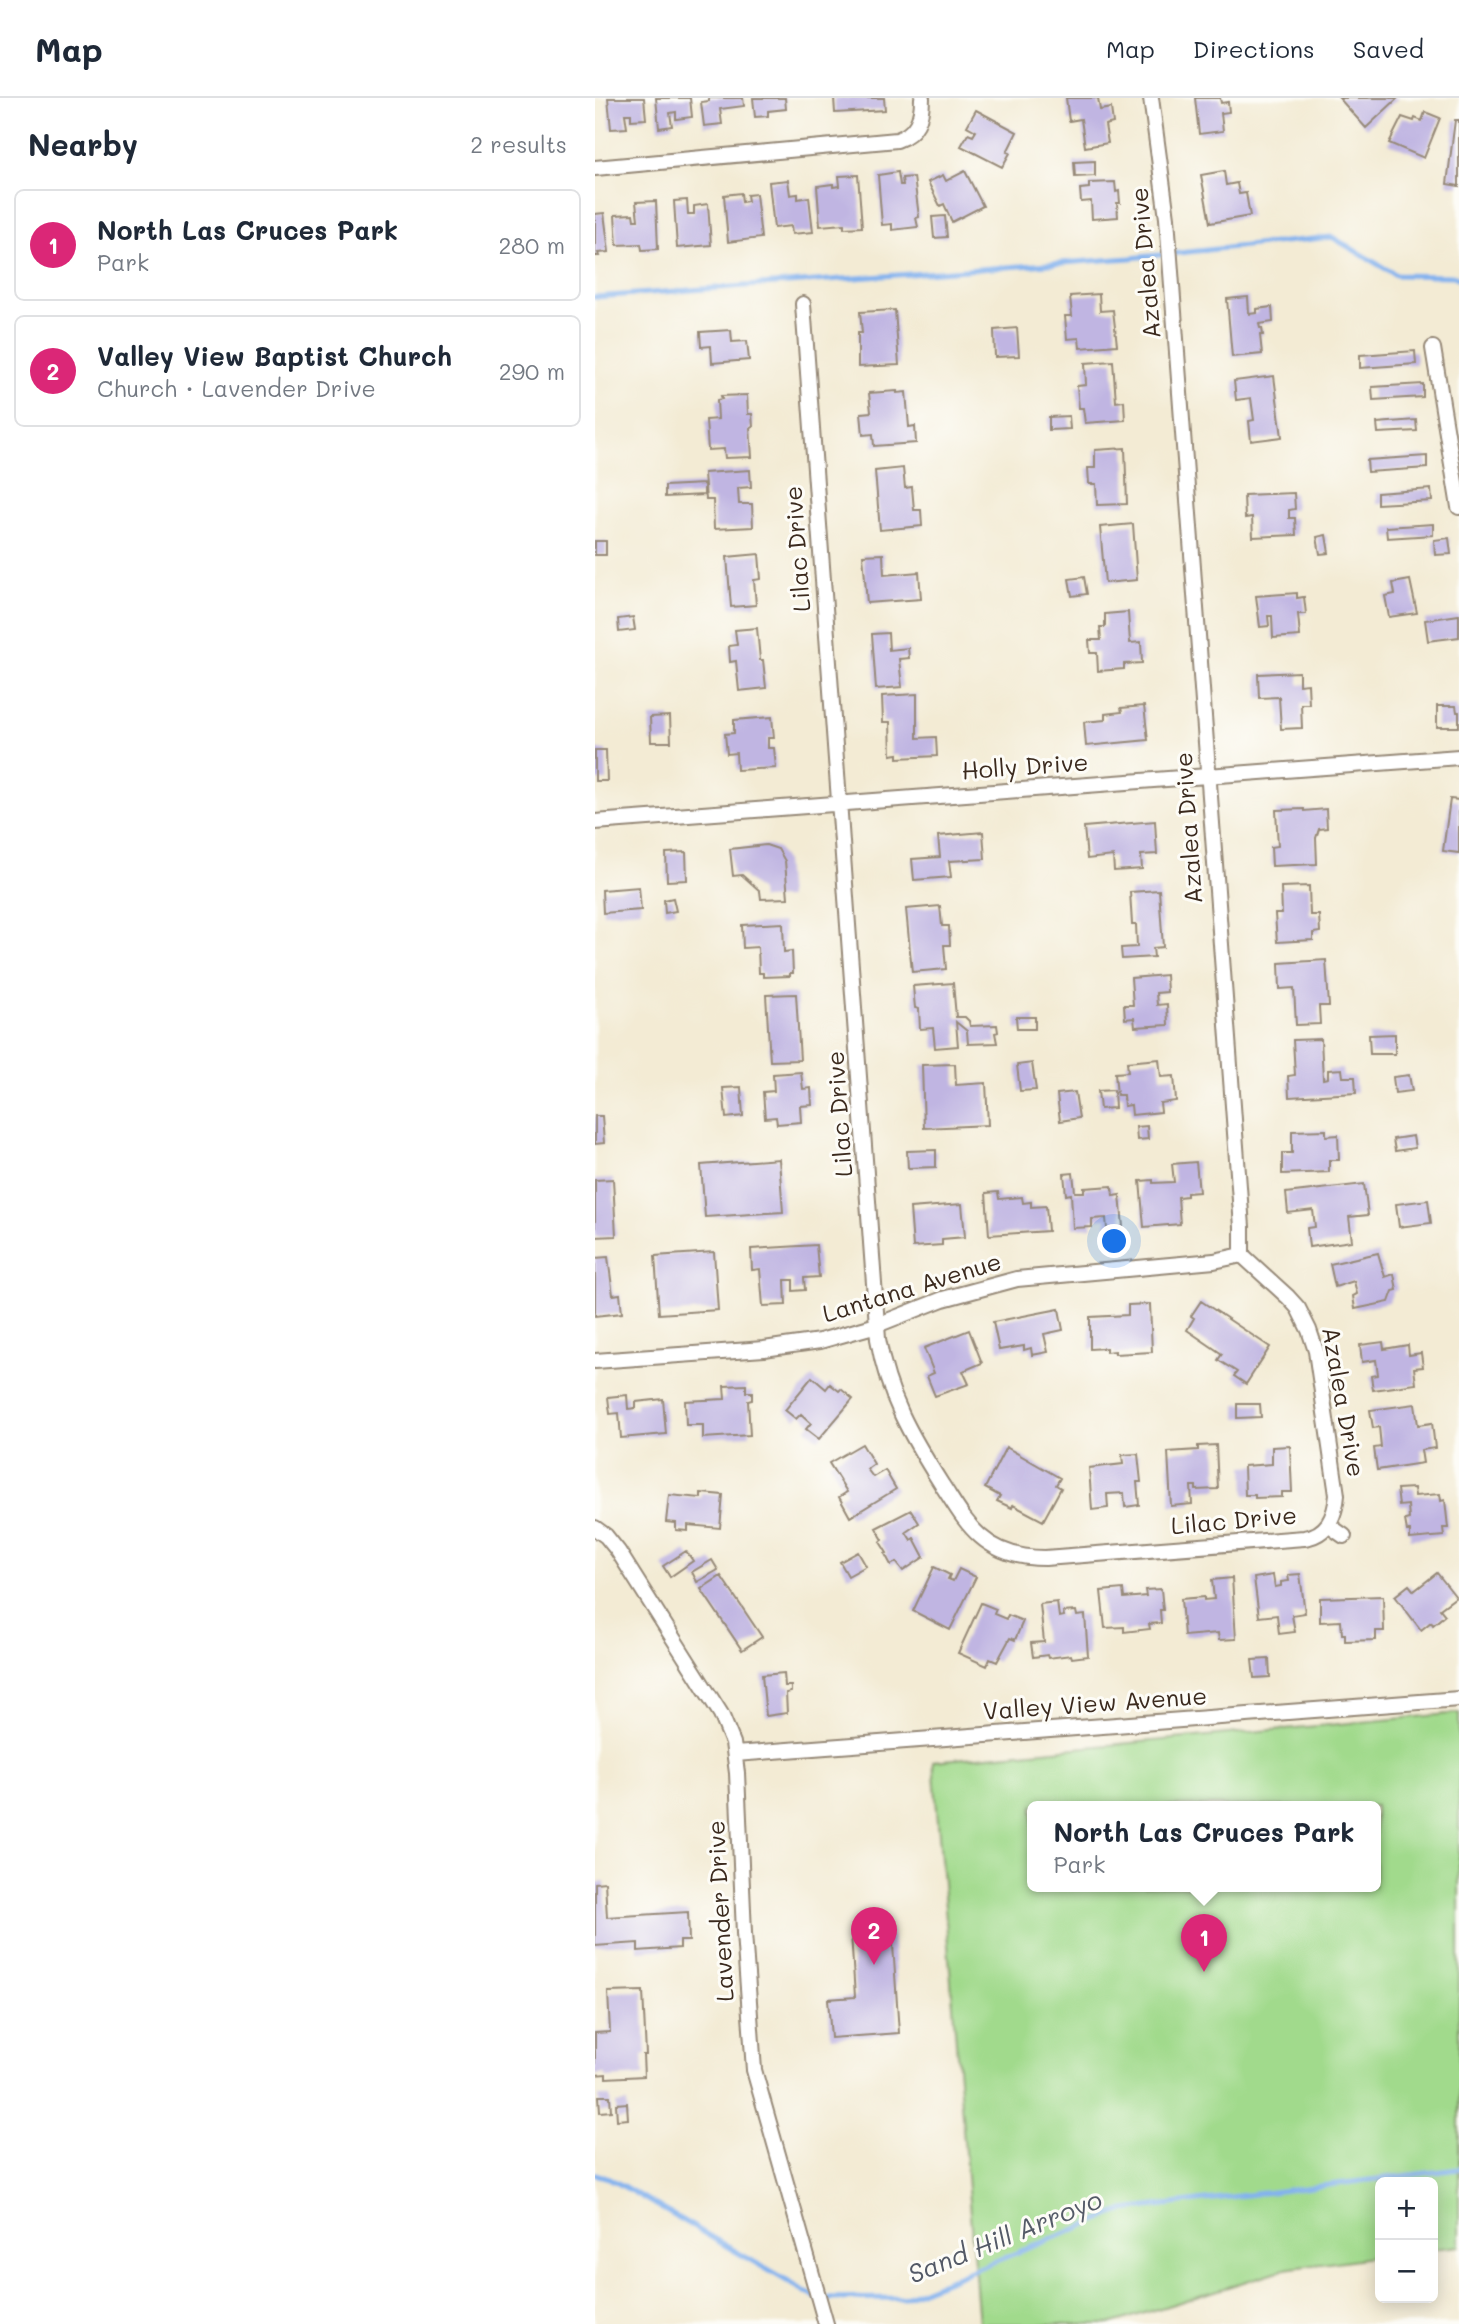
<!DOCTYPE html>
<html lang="en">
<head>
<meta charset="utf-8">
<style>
	body { margin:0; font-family:Mali,sans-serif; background:#f6f6f7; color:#1f2937 }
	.controls { position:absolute; right:21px; bottom:21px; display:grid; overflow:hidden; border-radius:10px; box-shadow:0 4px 18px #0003 }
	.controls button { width:63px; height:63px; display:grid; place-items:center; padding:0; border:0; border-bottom:2px solid #e0e1e3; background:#fff; color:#1f2937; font:35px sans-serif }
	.you { position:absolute; left:520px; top:1144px; width:24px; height:24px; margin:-18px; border:5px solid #fff; border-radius:50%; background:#1a73e8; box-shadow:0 0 0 10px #1a73e833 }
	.badge { display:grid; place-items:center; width:46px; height:46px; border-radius:50%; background:#db2777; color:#fff; font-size:23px; font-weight:700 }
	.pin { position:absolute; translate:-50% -58px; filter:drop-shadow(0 2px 4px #0008) }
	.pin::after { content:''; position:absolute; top:37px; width:24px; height:21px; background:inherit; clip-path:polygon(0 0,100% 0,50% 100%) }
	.popup { position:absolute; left:432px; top:1703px; width:354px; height:91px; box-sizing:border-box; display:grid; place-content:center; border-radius:10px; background:#fff; filter:drop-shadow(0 2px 5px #0005); font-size:23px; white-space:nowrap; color:#747a83 }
	.popup b { font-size:26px; color:#1f2937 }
	.popup::after { content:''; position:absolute; left:50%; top:100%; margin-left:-14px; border:14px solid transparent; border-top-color:#fff }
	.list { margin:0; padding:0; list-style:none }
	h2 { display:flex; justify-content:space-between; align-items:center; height:91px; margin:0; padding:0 28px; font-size:30px }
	h2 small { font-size:23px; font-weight:400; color:#747a83 }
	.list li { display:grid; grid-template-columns:46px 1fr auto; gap:21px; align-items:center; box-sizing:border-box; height:112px; margin:0 14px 14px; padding:0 14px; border:2px solid #e0e1e3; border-radius:10px }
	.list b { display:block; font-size:26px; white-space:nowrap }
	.list p { margin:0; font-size:23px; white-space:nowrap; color:#747a83 }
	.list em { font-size:23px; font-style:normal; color:#747a83 }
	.map { position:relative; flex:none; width:864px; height:2226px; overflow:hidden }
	header { display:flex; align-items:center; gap:42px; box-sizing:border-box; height:98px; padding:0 35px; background:#fff; border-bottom:2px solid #e0e1e3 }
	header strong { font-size:33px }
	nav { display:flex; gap:38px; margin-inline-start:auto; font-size:24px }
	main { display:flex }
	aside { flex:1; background:#fff }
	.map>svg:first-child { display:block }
</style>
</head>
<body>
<header>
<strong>Map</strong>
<nav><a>Map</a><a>Directions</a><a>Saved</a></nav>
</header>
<main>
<aside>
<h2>Nearby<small>2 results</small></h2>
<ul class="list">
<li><span class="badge">1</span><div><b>North Las Cruces Park</b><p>Park</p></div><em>280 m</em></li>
<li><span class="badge">2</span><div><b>Valley View Baptist Church</b><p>Church · Lavender Drive</p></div><em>290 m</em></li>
</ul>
</aside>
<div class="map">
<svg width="864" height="2226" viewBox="0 0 864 2226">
	<rect width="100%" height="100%" fill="#fdfcf7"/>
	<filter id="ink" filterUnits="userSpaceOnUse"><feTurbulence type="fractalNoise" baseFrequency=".0143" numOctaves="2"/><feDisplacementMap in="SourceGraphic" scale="14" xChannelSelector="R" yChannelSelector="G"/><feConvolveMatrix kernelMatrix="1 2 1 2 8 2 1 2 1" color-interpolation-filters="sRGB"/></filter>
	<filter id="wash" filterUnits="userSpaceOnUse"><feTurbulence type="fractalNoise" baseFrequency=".00686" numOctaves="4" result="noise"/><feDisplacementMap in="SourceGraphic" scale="28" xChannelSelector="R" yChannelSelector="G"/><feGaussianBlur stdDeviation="1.57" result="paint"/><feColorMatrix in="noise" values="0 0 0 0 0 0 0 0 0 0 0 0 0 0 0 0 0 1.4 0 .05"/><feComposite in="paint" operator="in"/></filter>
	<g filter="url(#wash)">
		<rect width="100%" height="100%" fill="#f3ebd4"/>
		<path fill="#a1da8c" stroke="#6e8255" stroke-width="2" fill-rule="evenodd" d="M864,1615V2148L838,2151V2084H785V2158L690,2171L515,2226H384L338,1663ZM438,1708H780V1788H438Z"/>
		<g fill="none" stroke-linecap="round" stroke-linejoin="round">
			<path stroke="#83b2ee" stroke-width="5" d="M0,199L535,160L737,139L801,177L859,178L864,181
				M0,2076L14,2080L223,2201L308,2200L529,2112L864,2071"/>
		</g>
		<g id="blocks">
			<path fill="#c0b5e2" d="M13,0H49L51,21L36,22V16H30L32,30L16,31Z
				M61,0H95L97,19L81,21V14L75,15L77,28L64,30Z
				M114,0H148L149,8L125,11L127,26L109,28L106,4L114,3Z
				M158,0H190L191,11L173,13V18L160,19Z
				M239,0H289L290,12L240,15Z
				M471,0H503L505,12L516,10L518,25L510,27L513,45L490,49L486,21L474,23Z
				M600,0H625L626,5L633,4L634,14L626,15L628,33L604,36Z
				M744,0H803L771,30Z
				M381,12L422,34L412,54L415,55L407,69L366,48L373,36L378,38L381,33L372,28Z
				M830,14L845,20L829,60L794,45L807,19L819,23L820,20L827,23Z
				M860,22H864V88L852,86Z
				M500,63V78L480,79L479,64Z
				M370,73L388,108L357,124L349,106L345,108L333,84L348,77L351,83Z
				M629,73L631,87L642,85L644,96L651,95L655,118L615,125L606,77Z
				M303,74L305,87H308L307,80L319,79L324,119L321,120L323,129L297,132V126L287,127L283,77Z
				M263,77L267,129L249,130V126L225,128L222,88L238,86V89L245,88L244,78Z
				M193,82L195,97L203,96V101L214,99L218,134L197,136L196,128L179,130L174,84Z
				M520,84L521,94L524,93L525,105H522L523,119L497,121L496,103L486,104L485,91L494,90V85Z
				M146,95L147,104L153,103L152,97L161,96L166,140L133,144L129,97Z
				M92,102L93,116H99V108L113,106L116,147L82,150L79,103Z
				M61,103L63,151L47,152L46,146L22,147L20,117L38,116L39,122H43L41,104Z
				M9,115L14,154L3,155L4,158H0V116Z
				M350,118L352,139L339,140L337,119Z
				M504,196L505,213L518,212L522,247L485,250L484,240L472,241L470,218H477L475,198Z
				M653,199L654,216L662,215V211L677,209L678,224L664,226L665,230H667L668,237H665L667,256L637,259L632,201Z
				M300,212L304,267L263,269V235H267L265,214Z
				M422,230L424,258L400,259L399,232Z
				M136,232L137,244L152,243L154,262L117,265L116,248L106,249L105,234Z
				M820,253L821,266L765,270V257Z
				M518,263L521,304L529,303L530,322L490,325L488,310H484L482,288L491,287L490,265Z
				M679,278L687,339L656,343L654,323L659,322L656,300L641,302L639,283Z
				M828,286V299L778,302L777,289Z
				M302,293V295L311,294L314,329L320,328L321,345L279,348L278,336L268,337L266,315L276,314L274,295Z
				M152,297L153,316H157L158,329L155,330L157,359L130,360L129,351L113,352L111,322L123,321L122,302L127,301L126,298Z
				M474,318L475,331L454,332V319Z
				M821,322L822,333L783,335L782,325Z
				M530,350L532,406L502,407L501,386H494L493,370H500V352Z
				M832,358V370L773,374L772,362Z
				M308,370L310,390L317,389L319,412H326L327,428L285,432L280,373Z
				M155,372L156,389L143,390L144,406H157L158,429L119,431L118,402H111L109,375Z
				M109,386V397L70,399V388Z
				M836,391L837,403L782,406V395Z
				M699,395L700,411L694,412V420H700L701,437L658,439L657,419L650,420L649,397Z
				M538,426L542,482L510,485L505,429Z
				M838,426V437L792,440L791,429Z
				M731,437L734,455L725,456L722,439Z
				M854,440L856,456L840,457L839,442Z
				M0,443H11V457H0Z
				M164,456L166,481L159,482L161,507L136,509L132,459Z
				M288,456L289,477L324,474L326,501L272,505L268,457Z
				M489,479L492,496L477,498L474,481Z
				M815,482L822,515L794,519L790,498L800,496L798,485Z
				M702,495V500L709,499L711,516H703L705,538L678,540L677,518H673L674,528L665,529L661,498Z
				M533,514L535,545L546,544L547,565L529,566V571L503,573L502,555H495L494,542H506L505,529H510V516Z
				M864,517V539L833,543L830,522Z
				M38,519L40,532L24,534L23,521Z
				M162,530L165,562H168L171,590L144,593L141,563L135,564L134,548L142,547L140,532Z
				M293,535L294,552L313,550L314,560L304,561L307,589L281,591L277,536Z
				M704,574V587L713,586L714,606H706L707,630L686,631L684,599L664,600L663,576Z
				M322,596V640L341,639L342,658L303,660V656L296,657L295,624H288L287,598Z
				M549,608L553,642L491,648L489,624L510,622V616L527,614L526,610Z
				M842,608H861L862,614H864V629H842Z
				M75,618L76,644H56L55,619Z
				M177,619L179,640H173V650H179L181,670L142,672L141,655L132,656L130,636L139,635V622Z
				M0,652H11L12,683H0Z
				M855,701L864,702V755L848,753Z
				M709,711V713L731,711L732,730L724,731L721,740L722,766L677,768L676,749L683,748L681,712Z
				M560,723L562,756L546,757L547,771L519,773L518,758L492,761L489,729Z
				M388,734L390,761L354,763L356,779L319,782L317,761L345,759L343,738Z
				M171,747L183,751L190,763L193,800L166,801L165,793L147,777L138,778L135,751Z
				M91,754L92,782L72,783L71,755Z
				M714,788L715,817H724L725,834L718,835V842L682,844L680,816H687L686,789Z
				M44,789L46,812L8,815L7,792Z
				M564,792L568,849L558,850L559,859L527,861L526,850L542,849L541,826H537L535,794Z
				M78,800L81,813L70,815L69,802Z
				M345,808L347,828H354L355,847H349L351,871L317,874L311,811Z
				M188,825L189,854L197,853L198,875H195V878L168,879V875H164L163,849L148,850L147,827Z
				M731,862L734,908H724L725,926L701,927L699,890L685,891L684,865Z
				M571,877L572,894L561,895L562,907L572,906L573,927L540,929L539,920L530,921L529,907H538L536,880Z
				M358,885L361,919H370L374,923L375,928L402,927L403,934L400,935L402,945L373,946L372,933L361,924L363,948L340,950L338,930L325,931L324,911L320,910L318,888Z
				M201,896L205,962L175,963L171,897Z
				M421,919H440V931H422Z
				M800,936V956H775L774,937Z
				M726,941L728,981L733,980V972L747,971L748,979H760L761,995L694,999L693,978L700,977L698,942Z
				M564,961L566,979L579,978L581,1003L565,1005L566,1014L537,1017L536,1007L529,1008L528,997H522L520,975L533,974L532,964Z
				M437,965L441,992L425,993L422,967Z
				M360,966L361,987L391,985L393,1027L329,1030L327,967Z
				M206,974L208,991L216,990L217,1007L205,1008L206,1024L182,1026L181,1019L170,1020L168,994L179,993L178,976Z
				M814,977L817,993L800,995L798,979Z
				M146,989L148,1018L131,1020L128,990Z
				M519,992L520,1010L505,1011L503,993Z
				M480,994L484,1020L465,1023L462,996Z
				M0,1018H7L9,1045L0,1046Z
				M552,1028L553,1041L542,1042L541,1029Z
				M731,1032V1038L743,1037L744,1062H734V1074L687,1076V1055H697V1033Z
				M818,1038L820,1050L800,1053L798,1041Z
				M341,1052V1069L313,1070L312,1053Z
				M184,1061L188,1114L110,1119L106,1067Z
				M601,1064L604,1094L592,1095V1098L583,1099L585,1126L549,1129L545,1083L558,1082V1085L579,1084L577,1066Z
				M478,1075L480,1094H489V1090L517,1088L518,1098L525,1097L528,1129L512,1131L511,1120L497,1121V1129L478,1130L476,1096L471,1097L469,1076Z
				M18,1081L21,1138L0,1139V1082Z
				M769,1086L773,1117L754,1119L757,1143L714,1149L712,1130L720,1129L718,1112L693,1115L691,1095Z
				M403,1094L404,1101L427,1099L428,1105L436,1104V1109L451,1108L453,1133L394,1137L391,1095Z
				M833,1102L836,1125L804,1129L801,1106Z
				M367,1106L370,1139L347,1141V1147L318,1149L315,1110Z
				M221,1147L224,1179L209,1180L210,1192L198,1193V1182H190L191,1207L168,1208L165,1171L157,1172L156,1151Z
				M119,1154L123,1212L64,1216L60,1158Z
				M783,1155L790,1179L799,1176L802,1192L798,1193L794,1204L760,1211L758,1198L762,1196L759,1183L740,1189L735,1166Z
				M13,1159L18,1197L25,1196L27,1215L0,1218V1160Z
				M606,1203L675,1249L651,1286L639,1278L642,1274L623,1262L627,1256L592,1232L599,1220L596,1218Z
				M555,1206L557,1254L520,1256V1253L511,1254V1250L495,1251V1219L533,1217V1207Z
				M464,1211L468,1232L449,1236L453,1254L437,1257L436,1250L429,1252V1248L404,1252L398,1224Z
				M374,1232L387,1265L368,1273L374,1286L340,1298L332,1278L339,1275L329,1250Z
				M788,1244L789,1251L813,1247L814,1257L826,1255L828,1269L819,1270L821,1286L778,1292L776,1278L783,1277L781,1262L767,1264L765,1247Z
				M217,1279L231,1291L235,1286L244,1293L246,1291L258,1301L224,1341L211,1331L216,1325L206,1316L201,1321L190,1312Z
				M151,1287V1294H157V1302L153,1303L155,1337L108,1340V1327H91L90,1303L130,1301L129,1288Z
				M32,1297L33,1311L41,1310V1304L68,1301L71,1336L26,1340L24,1315L15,1316L13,1299Z
				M642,1306H665L666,1319L642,1320Z
				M820,1306L823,1327L837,1325L840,1350L826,1352L828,1365L782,1372L779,1350L786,1349L784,1329L778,1330L775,1312Z
				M267,1346L279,1366L272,1371L278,1379L290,1372L301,1391L255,1419L244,1399L252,1394L234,1365Z
				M621,1347L623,1391L601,1392V1388H596L597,1406L576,1408L573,1354L603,1352V1348Z
				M695,1348L697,1394H687V1399L660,1400V1397H650L649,1368L677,1366V1349Z
				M411,1349L465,1380L461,1387L466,1390L448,1423L418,1407L417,1410L402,1403L405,1398L390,1390Z
				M543,1356L546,1384H542L544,1407L530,1409L529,1395L512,1396L513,1410L497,1412L494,1370L528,1366L527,1357Z
				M819,1390L820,1398L845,1396L846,1403L850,1402L853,1430H848L849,1438L815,1441V1433H812L810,1422L814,1421L813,1407L804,1408L802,1391Z
				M106,1395L128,1397L125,1430L93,1427V1433L81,1432V1425L71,1424L74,1397L106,1400Z
				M316,1412L324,1425L311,1434L316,1442L319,1440L329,1459L308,1473L301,1464L296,1467L290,1456L292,1455L285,1444L288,1442L281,1430Z
				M91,1453L98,1463L75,1479L68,1468Z
				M263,1454L271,1468L253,1478L245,1464Z
				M117,1462L123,1472L102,1484L97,1474Z
				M339,1469L355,1477L353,1481L358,1483L364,1471L381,1479L355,1532L318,1513Z
				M842,1475L861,1499L845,1511L850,1517L838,1527L836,1524L826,1532L800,1498L814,1487L819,1493Z
				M705,1476L710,1515L697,1517L700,1534L684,1536L682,1517L664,1519L659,1480L678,1477L680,1489L686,1488V1484L694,1483L693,1477Z
				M126,1478L167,1539L147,1552L106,1491Z
				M637,1480L641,1541L624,1542L623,1535L589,1538L586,1501L609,1499V1502L619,1501L617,1482Z
				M528,1491L529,1500L551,1498L550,1492L566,1491L568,1512H565L566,1525L554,1526L555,1531L529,1534V1529L510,1530L506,1493Z
				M788,1498L789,1533H781V1542L750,1543V1536H747L746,1523L725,1524V1500Z
				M462,1504L464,1519L469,1518L468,1514L481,1513L482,1518L490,1517L493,1558L477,1560L476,1557L453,1560L452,1557L438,1559L436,1545L449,1544L445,1506Z
				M386,1505L401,1511L399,1516L411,1521L413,1517L428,1523L420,1542L415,1540L402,1564L395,1561L392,1568L363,1555Z
				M674,1561L675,1579L659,1580L657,1562Z
				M189,1575L190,1588H196V1594L191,1595L192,1615L171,1618L167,1577Z
				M10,1784L12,1819L93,1814L94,1843H85V1850L43,1853V1845L0,1848V1785Z
				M297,1832L304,1935L236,1940L233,1901L260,1899L256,1835Z
				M48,1893L51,1957H48L49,1978L11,1980V1976L0,1977V1935L15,1934L13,1894Z
				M4,1998H15L16,2013L5,2014Z
				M32,2005L33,2021L22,2022L21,2006Z"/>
		</g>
	</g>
	<g filter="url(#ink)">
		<use href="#blocks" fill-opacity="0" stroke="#978a79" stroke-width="2"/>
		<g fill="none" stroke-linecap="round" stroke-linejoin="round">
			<defs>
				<path id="street" d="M556,0L572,120L647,1129V1157
					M0,70L302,42C322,35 327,20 327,0
					M208,206L283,1241C293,1299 316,1338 347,1387C359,1405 369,1424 385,1438C403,1454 427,1460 450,1460L709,1440C732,1437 740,1419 742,1397L721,1253L714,1232L703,1210L693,1199L647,1157
					M838,250L864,409
					M0,724L864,659
					M0,1263L169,1251L225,1243L282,1227L348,1201L422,1181L619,1163L647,1157
					M733,1427L749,1438
					M0,1430L11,1438L23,1453L126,1616L138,1645L142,1675L149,1835L159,1972L231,2226
					M140,1656L864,1601"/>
			</defs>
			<use href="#street" stroke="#978a79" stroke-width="18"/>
			<use href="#street" stroke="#fff" stroke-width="14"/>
		</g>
	</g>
	<g text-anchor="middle" stroke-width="6" stroke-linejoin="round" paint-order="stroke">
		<g font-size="24" fill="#3b2a1e" stroke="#fdfcf7">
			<text transform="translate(551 165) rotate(-95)" y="8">Azalea Drive</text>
			<text transform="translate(203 451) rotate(-94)" y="8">Lilac Drive</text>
			<text transform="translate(430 669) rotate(-4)" y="8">Holly Drive</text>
			<text transform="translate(594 730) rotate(-94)" y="8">Azalea Drive</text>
			<text transform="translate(245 1016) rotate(-94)" y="8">Lilac Drive</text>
			<text transform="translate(317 1190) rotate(-17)" y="8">Lantana Avenue</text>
			<text transform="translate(748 1304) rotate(80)" y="8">Azalea Drive</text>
			<text transform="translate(639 1423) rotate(-5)" y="8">Lilac Drive</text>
			<text transform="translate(500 1606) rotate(-4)" y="8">Valley View Avenue</text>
			<text transform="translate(126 1813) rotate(-93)" y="8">Lavender Drive</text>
		</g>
		<g font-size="26" font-style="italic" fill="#545a67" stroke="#fdfcf7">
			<text transform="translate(410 2139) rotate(-22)" y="9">Sand Hill Arroyo</text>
		</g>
	</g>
</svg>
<div class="controls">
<button>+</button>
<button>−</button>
</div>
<div class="you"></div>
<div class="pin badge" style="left:609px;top:1874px">1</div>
<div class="popup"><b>North Las Cruces Park</b>Park</div>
<div class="pin badge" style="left:279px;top:1867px">2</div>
</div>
</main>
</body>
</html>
